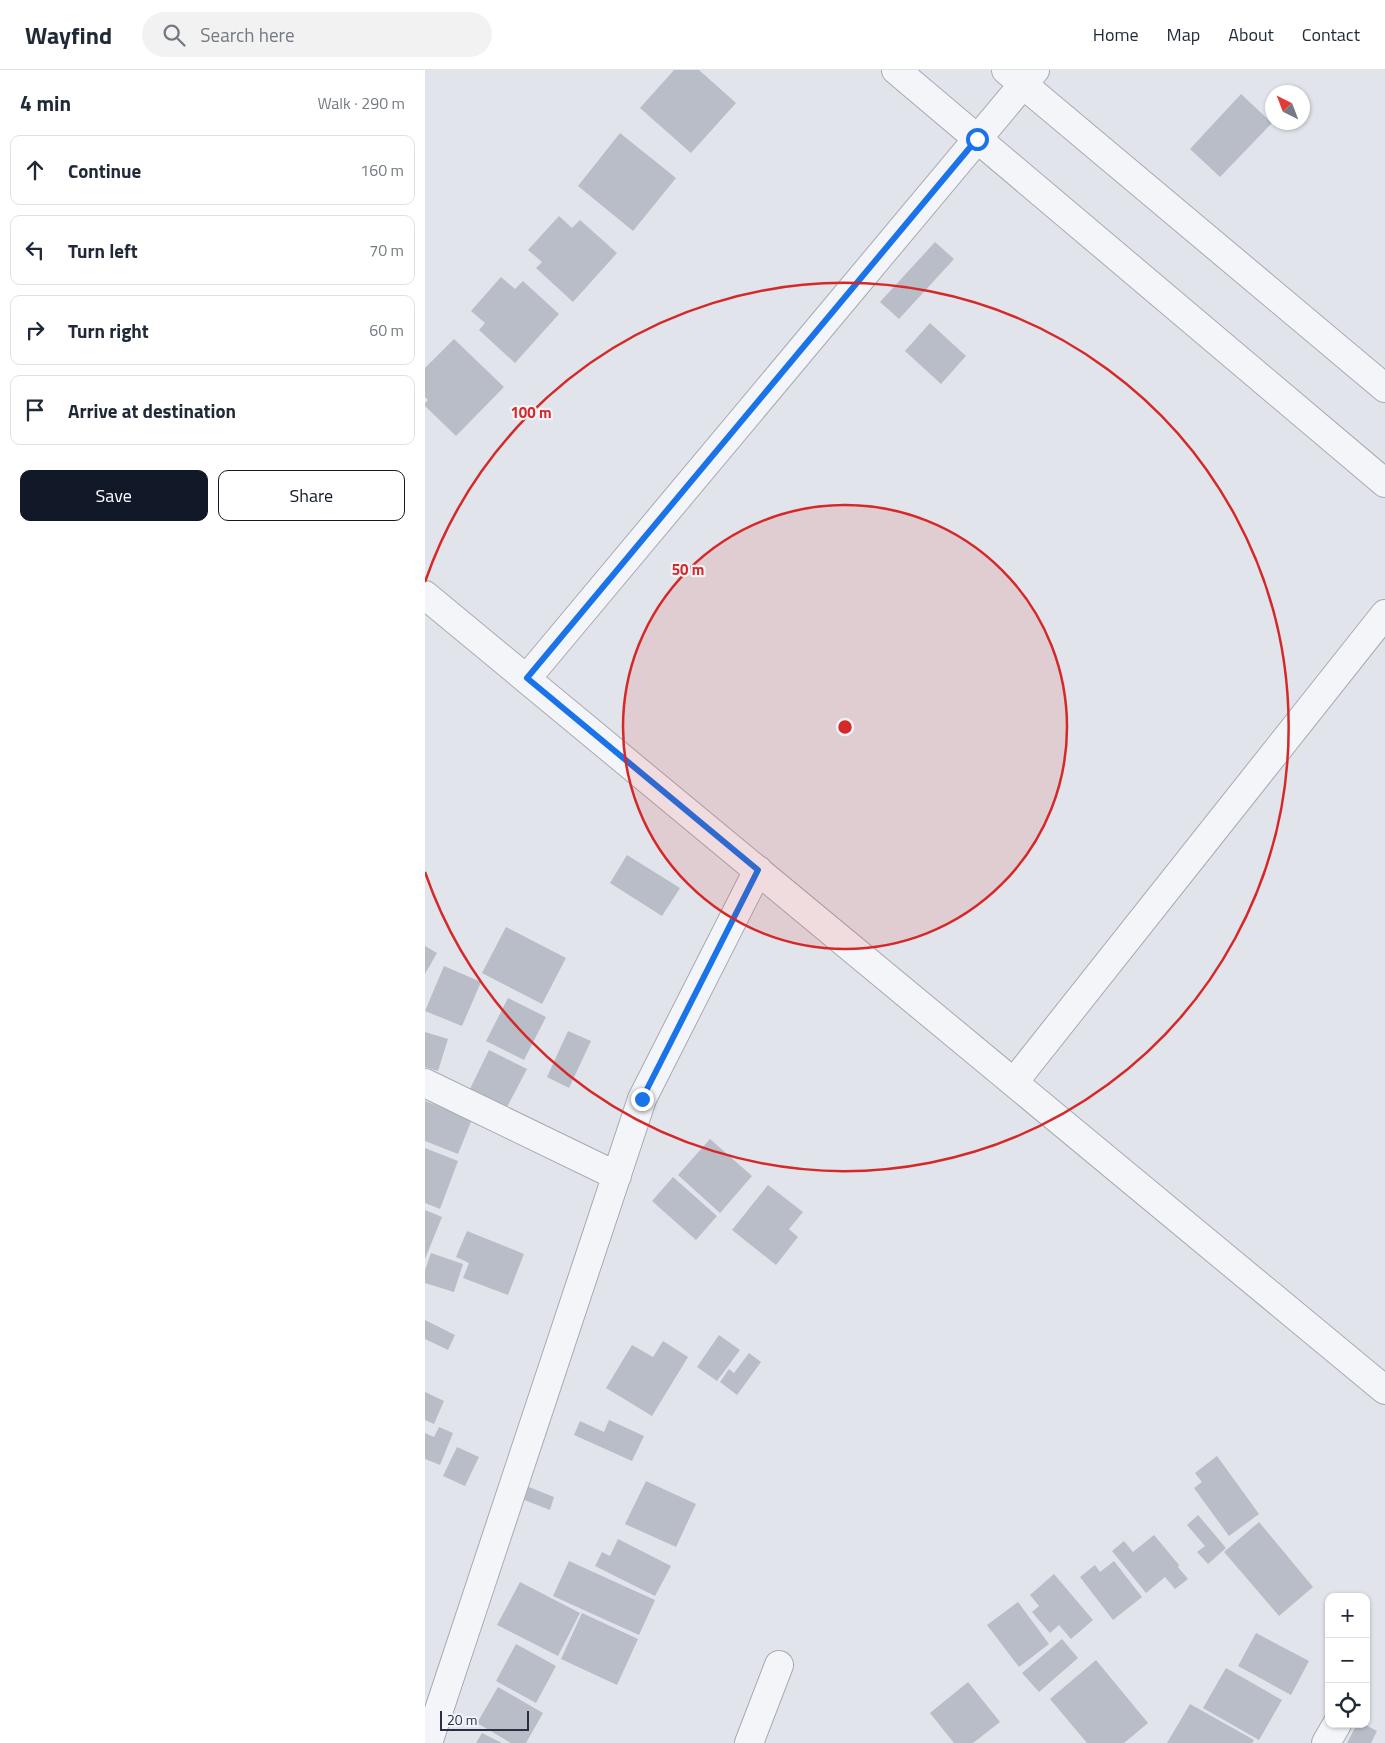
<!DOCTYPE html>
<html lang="en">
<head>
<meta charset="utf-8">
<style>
	body { margin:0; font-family:"Titillium Web",sans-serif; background:#f2f2f3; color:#1f2937 }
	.controls { position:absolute; right:15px; bottom:15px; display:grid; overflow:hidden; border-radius:10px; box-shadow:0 1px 4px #0004 }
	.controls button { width:45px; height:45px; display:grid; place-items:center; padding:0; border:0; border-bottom:1px solid #e0e1e3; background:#fff; color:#1f2937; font:25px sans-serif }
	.compass { position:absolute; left:840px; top:15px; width:45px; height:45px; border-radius:50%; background:#fff; box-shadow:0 1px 4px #0004; rotate:318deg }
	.scale { position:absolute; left:15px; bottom:12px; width:89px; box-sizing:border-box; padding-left:5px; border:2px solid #293043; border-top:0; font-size:14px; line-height:18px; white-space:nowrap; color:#293043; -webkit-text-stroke:4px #f1f3f8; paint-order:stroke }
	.stop { position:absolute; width:15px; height:15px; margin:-11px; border:4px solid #1a73e8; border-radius:50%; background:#fff }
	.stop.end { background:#1a73e8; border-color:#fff; box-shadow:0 1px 5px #0008 }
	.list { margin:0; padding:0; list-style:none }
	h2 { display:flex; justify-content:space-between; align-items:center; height:65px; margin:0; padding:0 20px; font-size:21px }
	h2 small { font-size:16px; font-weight:400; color:#747a83 }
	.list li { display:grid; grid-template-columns:32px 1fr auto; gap:15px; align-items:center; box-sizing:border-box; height:70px; margin:0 10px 10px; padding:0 10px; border:1px solid #e0e1e3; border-radius:10px }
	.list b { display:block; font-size:19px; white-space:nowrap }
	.list em { font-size:16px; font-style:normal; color:#747a83 }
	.actions { display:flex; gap:10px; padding:15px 20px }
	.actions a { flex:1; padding:11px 0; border:1px solid #111827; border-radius:10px; text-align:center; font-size:18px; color:#111827 }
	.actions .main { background:#111827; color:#fff }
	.icon { flex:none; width:28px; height:28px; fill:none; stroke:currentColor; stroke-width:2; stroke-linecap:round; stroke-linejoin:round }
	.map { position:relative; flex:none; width:960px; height:1673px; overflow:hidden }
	header { display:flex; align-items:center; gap:30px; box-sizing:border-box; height:70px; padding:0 25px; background:#fff; border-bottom:1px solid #e0e1e3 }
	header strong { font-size:24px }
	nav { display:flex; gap:28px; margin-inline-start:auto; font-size:18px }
	.search { width:350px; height:45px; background:#f2f2f3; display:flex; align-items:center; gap:12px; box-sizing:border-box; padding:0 18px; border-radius:28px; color:#747a83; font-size:19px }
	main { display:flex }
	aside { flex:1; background:#fff }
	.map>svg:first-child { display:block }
</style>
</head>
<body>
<header>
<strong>Wayfind</strong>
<div class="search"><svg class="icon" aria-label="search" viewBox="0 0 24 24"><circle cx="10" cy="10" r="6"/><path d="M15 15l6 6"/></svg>Search here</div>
<nav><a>Home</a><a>Map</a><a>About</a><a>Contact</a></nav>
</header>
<main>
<aside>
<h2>4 min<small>Walk · 290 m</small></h2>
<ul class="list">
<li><svg class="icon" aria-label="ahead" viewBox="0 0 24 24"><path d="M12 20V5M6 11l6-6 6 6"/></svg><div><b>Continue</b></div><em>160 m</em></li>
<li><svg class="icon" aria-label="left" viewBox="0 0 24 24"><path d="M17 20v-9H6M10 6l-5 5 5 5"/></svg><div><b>Turn left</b></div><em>70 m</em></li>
<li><svg class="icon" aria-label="right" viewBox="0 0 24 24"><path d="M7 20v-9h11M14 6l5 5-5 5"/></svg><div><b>Turn right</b></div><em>60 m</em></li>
<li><svg class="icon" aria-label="arrive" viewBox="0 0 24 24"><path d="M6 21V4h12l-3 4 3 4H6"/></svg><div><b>Arrive at destination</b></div></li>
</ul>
<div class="actions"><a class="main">Save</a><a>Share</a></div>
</aside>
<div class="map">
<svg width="960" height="1673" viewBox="0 0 960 1673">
	<rect width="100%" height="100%" fill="#e1e4ea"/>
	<path fill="#b8bdc8" d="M249,0H274L311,33L266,83L215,38Z
		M816,24L847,53L795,107L765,79Z
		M195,63L251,108L208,161L153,116Z
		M134,146L147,158L155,150L192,183L148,232L111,198L117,192L103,180Z
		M510,172L529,189L474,249L455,232Z
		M76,207L90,219L98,211L134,244L90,293L54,260L60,253L46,241Z
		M505,253L541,286L516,314L480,281Z
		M29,269L79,317L31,366L0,336V333L3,330L0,327V298Z
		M202,785L255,818L237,846L185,813Z
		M81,857L141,888L117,934L57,903Z
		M0,876L12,883L0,904Z
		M19,896L56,912L37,956L0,941Z
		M83,928L121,947L99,990L61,971Z
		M143,961L166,971L144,1018L122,1007Z
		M0,962L23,969L13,1001L0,997Z
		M64,980L102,999L82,1037L45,1019Z
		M0,1031L47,1049L33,1084L0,1071Z
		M285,1069L327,1106L295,1143L253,1105Z
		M0,1078L33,1091L15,1139L0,1133Z
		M248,1107L292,1146L271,1170L227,1131Z
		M343,1115L378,1142L364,1159L373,1167L351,1195L307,1160Z
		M0,1140L17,1147L0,1189Z
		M42,1161L99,1184L83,1225L38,1208L44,1193L31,1187Z
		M6,1183L38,1194L29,1222L0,1213V1200Z
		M0,1250L30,1265L23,1280L0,1269Z
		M294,1265L315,1280L292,1311L272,1297Z
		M238,1271L263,1287L227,1346L181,1318L207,1275L228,1287Z
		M324,1283L336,1292L312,1325L295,1312L304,1299L309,1303Z
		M0,1322L19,1331L9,1354L0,1350Z
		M184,1350L219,1366L207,1391L149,1365L155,1351L179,1362Z
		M14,1357L28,1363L15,1395L0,1389V1363L9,1367Z
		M32,1377L54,1387L40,1416L18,1406Z
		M792,1386L834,1444L804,1466L769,1418L777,1412L770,1403Z
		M221,1411L271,1434L251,1477L200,1454Z
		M94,1413L129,1427L125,1440L89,1426Z
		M773,1445L801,1478L783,1494L772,1482L780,1476L762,1455Z
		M834,1452L888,1517L854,1546L799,1482Z
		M729,1465L754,1495L753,1497L763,1509L750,1519L740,1507L721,1523L687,1481L699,1471L708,1482Z
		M193,1469L246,1496L230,1526L170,1496L177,1482L185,1486Z
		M144,1491L230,1530L214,1565L128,1526Z
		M689,1491L717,1527L688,1550L655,1507L670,1495L675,1502Z
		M629,1504L668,1550L646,1569L634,1555L625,1563L607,1542L614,1536L605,1525Z
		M95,1512L155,1543L133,1586L72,1555Z
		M593,1532L624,1574L594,1597L562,1555Z
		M157,1543L213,1569L192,1615L136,1589Z
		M831,1563L884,1591L866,1625L813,1596Z
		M637,1569L653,1588L614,1622L597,1603Z
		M91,1574L131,1596L111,1633L71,1611Z
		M671,1590L723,1653L699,1673H662L625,1629Z
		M801,1598L857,1630L834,1670L778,1638Z
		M543,1612L575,1652L548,1673H529L505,1643Z
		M73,1617L118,1643L101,1673H86L52,1653Z
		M765,1634L829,1670L827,1673H742Z
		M932,1654H939L952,1661L946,1673H922Z
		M57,1663L77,1673H51Z"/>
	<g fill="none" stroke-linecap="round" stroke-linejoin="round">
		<defs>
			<path id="minor" d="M471,0L960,413
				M581,0L960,318
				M0,525L960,1320
				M102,608L610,0
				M589,1012L960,544
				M0,1013L192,1106
				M3,1673L217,1029L333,800
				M324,1673L354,1595
				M901,1673L912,1654"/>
		</defs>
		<use href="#minor" stroke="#a6aab5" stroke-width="30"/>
		<use href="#minor" stroke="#f4f5f8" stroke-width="28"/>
	</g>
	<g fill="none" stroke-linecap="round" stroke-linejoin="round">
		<path stroke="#1a73e8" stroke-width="6" d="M217,1029L333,800L102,608L552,69"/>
	</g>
	<circle cx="420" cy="657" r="222" fill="#d62828" fill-opacity=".12"/>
	<g fill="none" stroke="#d62828" stroke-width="2.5">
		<circle cx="420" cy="657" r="222"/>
		<path d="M0 512A444 444 0 1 1 0 802"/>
	</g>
	<circle cx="420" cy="657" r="8" fill="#d62828" stroke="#f1f3f8" stroke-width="2.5"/>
	<g font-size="15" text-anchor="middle" font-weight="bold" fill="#d62828" stroke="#f1f3f8" stroke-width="4.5" stroke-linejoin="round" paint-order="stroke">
		<text x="106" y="348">100 m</text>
		<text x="263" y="505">50 m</text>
	</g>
</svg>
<div class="controls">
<button>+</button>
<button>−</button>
<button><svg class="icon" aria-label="locate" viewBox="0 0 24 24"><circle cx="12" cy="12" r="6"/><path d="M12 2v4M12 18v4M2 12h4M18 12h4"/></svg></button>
</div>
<svg class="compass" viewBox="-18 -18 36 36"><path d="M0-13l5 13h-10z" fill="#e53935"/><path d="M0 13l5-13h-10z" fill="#747a83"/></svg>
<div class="scale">20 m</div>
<div class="stop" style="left:552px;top:69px"></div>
<div class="stop end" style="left:217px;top:1029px"></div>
</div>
</main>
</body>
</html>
